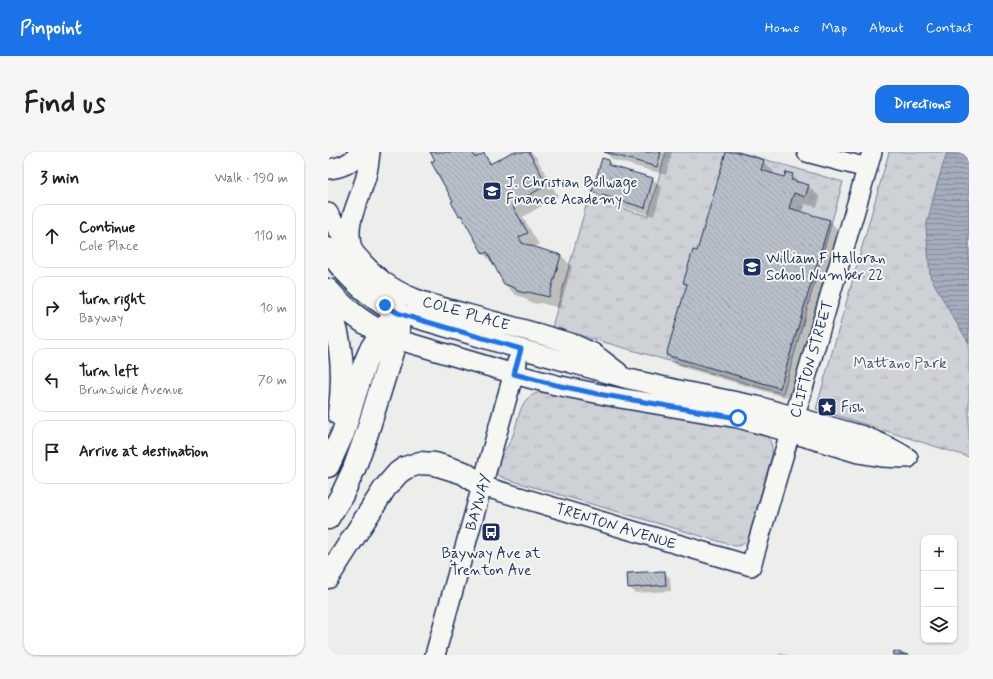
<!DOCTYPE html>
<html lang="en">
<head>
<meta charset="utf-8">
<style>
	body { margin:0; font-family:Mynerve,sans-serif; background:#f6f6f6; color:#202124 }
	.controls { position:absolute; right:12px; bottom:12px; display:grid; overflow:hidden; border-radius:8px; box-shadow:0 1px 3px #0004 }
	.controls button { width:36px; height:36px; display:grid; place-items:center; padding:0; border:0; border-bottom:1px solid #e0e0e0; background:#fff; color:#202124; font:20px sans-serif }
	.stop { position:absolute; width:12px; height:12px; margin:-9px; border:3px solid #1a73e8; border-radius:50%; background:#fff }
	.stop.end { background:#1a73e8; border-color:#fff; box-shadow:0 1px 4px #0008 }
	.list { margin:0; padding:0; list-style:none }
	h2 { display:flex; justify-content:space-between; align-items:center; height:52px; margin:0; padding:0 16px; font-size:17px }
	h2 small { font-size:13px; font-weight:400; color:#757577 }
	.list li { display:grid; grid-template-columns:26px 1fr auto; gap:12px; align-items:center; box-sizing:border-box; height:64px; margin:0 8px 8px; padding:0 8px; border:1px solid #e0e0e0; border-radius:12px }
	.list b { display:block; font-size:15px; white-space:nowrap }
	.list p { margin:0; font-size:13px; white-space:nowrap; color:#757577 }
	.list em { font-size:13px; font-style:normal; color:#757577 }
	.icon { flex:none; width:22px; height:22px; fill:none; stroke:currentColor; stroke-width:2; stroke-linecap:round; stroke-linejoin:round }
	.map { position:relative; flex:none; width:641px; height:503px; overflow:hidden; border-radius:12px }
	header { display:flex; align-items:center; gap:24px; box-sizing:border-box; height:56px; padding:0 20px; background:#1a73e8; color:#fff }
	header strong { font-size:19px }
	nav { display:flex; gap:22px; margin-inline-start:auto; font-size:14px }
	.intro { display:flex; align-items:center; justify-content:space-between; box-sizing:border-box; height:96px; padding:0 24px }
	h1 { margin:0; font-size:28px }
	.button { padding:10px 18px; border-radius:12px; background:#1a73e8; color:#fff; font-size:14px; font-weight:700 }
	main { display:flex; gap:24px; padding:0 24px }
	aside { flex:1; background:#fff; border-radius:12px; box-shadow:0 1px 3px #0004 }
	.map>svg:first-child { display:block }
</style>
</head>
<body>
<header>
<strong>Pinpoint</strong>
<nav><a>Home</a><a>Map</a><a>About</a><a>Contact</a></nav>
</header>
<div class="intro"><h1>Find us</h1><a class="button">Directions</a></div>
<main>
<aside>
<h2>3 min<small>Walk · 190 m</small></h2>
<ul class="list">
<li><svg class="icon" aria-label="ahead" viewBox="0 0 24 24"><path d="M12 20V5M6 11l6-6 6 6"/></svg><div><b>Continue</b><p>Cole Place</p></div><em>110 m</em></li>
<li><svg class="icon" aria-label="right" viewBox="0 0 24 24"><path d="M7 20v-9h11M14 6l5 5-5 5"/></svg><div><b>Turn right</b><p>Bayway</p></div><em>10 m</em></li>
<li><svg class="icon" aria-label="left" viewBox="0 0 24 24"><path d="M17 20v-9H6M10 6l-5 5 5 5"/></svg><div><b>Turn left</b><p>Brunswick Avenue</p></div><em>70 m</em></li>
<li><svg class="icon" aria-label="arrive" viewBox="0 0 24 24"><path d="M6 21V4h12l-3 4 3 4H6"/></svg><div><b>Arrive at destination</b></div></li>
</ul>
</aside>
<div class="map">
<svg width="641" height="503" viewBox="0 0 641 503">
	<defs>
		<pattern id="grass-tufts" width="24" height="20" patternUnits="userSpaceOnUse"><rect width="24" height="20" fill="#ced2d7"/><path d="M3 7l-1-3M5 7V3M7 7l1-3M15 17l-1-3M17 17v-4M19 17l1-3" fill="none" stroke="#b0b5bb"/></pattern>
		<pattern id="water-rules" width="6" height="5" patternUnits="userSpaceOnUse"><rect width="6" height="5" fill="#a5acbc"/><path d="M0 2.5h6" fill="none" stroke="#868c9c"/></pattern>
		<pattern id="building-back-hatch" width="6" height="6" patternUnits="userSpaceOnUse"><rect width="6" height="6" fill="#b9bfc8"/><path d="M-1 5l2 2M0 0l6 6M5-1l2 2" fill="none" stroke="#9ea4ae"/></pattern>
	</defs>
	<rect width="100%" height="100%" fill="#edeeec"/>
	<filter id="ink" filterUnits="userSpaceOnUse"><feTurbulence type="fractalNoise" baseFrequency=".025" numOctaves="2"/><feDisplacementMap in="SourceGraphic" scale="8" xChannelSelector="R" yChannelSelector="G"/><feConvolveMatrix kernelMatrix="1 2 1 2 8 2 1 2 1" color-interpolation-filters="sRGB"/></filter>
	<g filter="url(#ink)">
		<path fill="url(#grass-tufts)" stroke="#74809a" d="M338,0H411L515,30L455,242L224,175L260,47L320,64Z
			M561,0H641V305L488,257Z
			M220,239L429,278C441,284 445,289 444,303L420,388C416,392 413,394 407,394L178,327C172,325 166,322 167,314C168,306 179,297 183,288C189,276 190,255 200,246C206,241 213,240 220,239Z"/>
		<path fill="url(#water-rules)" stroke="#6e7a96" d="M619,0H641V191L623,162L602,124L598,75L609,32Z"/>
		<path fill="#0003" d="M103,0H149L151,5L156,3L165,11L186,0H203L208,5L230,44L195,65L211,93L205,95L233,103L244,115L232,156L212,151L209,152L201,150L197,146L188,143L176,132L166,113L156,102L137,68L132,63L108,8Z
			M277,0H344L338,23L285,8Z
			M399,0H406L435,9L446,20V23L457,26L464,23L473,32L480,34L492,45L489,55L477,52L475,61L501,68L512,80L463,247L350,214L339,203L359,134L356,131L370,100Z
			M281,9L288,16L325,27L334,36L326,64L274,49L265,40Z
			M336,420L342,426L343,439L307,441L301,435Z
			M451,501L461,503H451Z"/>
		<path fill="url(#building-back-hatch)" stroke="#1b2f5e" d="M102,0H144L147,6L156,1L162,12L184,0H201L219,33L184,53L200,81L191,85L194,91L233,103L221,145L200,140L197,141L189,139L187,136L176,132L159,100L155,102L133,63L131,64L123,50L125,49L103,10L107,8Z
			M276,0H333L329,15Z
			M398,0H409L436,8L433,18L456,25L458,20L465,22L463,28L481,33L477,45L466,41L461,56L502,68L452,236L338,203L359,132L355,131L365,98L369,99Z
			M274,6L281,8L280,13L325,26L317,56L264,40Z
			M337,419L338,433L300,436L299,421Z
			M566,499L580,503H565Z"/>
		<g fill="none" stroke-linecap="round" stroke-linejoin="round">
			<defs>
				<path id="minor" d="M479,0L539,16
					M0,17C14,16 24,11 33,0
					M0,61C14,86 31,111 55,129C79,148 111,154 139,162C175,172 210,181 245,192L265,201L290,220
					M24,97C17,71 29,54 36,31C40,21 41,10 42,0
					M70,161L193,197L301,227L355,239L429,254L535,284C551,290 566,297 580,306
					M68,187L186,222L228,233L292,246L410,266L461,280L530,301L554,305L576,306
					M154,334L423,414L544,0
					M107,503L154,334L189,210"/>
				<path id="major" d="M0,97C18,124 42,145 70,161
					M0,138C18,159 41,176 68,187"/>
				<path id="highway" d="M0,152C14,187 17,225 11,262
					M0,314L15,281L27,242L37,211L43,197L57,175L70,161
					M0,366L14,343L26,317L39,281L68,187L70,179V161
					M0,425L57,336L70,321L77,316L92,311L107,312L136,321L154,334"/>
			</defs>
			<use href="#minor" stroke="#1b2f5e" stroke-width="22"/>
			<use href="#major" stroke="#1b2f5e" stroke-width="25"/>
			<use href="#highway" stroke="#1b2f5e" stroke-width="25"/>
			<use href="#minor" stroke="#f6f6f2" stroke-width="19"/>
			<use href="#major" stroke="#f6f6f2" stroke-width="22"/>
			<use href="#highway" stroke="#f6f6f2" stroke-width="22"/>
		</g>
	</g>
	<g fill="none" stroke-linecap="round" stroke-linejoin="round" filter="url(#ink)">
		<path stroke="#1a73e8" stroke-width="5" d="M57,153L70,161L82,165L193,197L186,222L228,233L270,242L410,266"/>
	</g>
	<defs>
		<symbol id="school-square" viewBox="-11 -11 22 22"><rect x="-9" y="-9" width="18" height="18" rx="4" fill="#1b2f5e" stroke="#f6f6f2"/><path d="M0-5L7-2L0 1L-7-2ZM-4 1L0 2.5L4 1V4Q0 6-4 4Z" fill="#fff"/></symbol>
		<symbol id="sight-square" viewBox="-11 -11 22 22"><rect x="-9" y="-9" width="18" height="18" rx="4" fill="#1b2f5e" stroke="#f6f6f2"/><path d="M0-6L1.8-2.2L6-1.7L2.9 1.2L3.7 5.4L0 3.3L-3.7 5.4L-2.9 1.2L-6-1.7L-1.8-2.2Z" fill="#fff"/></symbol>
		<symbol id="bus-square" viewBox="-11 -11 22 22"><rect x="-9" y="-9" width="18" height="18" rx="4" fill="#1b2f5e" stroke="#f6f6f2"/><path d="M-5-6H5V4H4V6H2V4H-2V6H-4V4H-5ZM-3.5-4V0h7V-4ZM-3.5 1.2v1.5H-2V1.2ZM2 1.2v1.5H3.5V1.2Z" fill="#fff"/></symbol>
	</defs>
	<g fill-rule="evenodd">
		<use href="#school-square" x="153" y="28" width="22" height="22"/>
		<use href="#school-square" x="413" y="104" width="22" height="22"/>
		<use href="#sight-square" x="488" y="244" width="22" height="22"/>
		<use href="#bus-square" x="152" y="369" width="22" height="22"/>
	</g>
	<g text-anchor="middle" stroke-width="4" stroke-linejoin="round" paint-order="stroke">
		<g font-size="15" fill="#1b2f5e" stroke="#f6f6f2" text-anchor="start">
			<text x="178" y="35">J. Christian Bollwage<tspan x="178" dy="17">Finance Academy</tspan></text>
			<text x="438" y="111">William F Halloran<tspan x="438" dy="17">School Number 22</tspan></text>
			<text x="513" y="260">Fish</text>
			<text x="163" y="406" text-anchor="middle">Bayway Ave at<tspan x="163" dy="17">Trenton Ave</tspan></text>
		</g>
		<g font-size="15" fill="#1b2f5e" stroke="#f6f6f2">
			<text transform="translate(138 161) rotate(16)" y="5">COLE PLACE</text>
			<text transform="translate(483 207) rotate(-74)" y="5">CLIFTON STREET</text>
			<text transform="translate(150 350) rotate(-74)" y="5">BAYWAY</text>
			<text transform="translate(288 374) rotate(17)" y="5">TRENTON AVENUE</text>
		</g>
		<g font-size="15" fill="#48587c" stroke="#f6f6f2">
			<text x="572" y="216">Mattano Park</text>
		</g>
	</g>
</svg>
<div class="controls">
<button>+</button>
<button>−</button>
<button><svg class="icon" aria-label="layers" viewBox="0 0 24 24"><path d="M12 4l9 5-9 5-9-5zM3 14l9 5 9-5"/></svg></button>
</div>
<div class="stop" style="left:410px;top:266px"></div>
<div class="stop end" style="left:57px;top:153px"></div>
</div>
</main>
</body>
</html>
